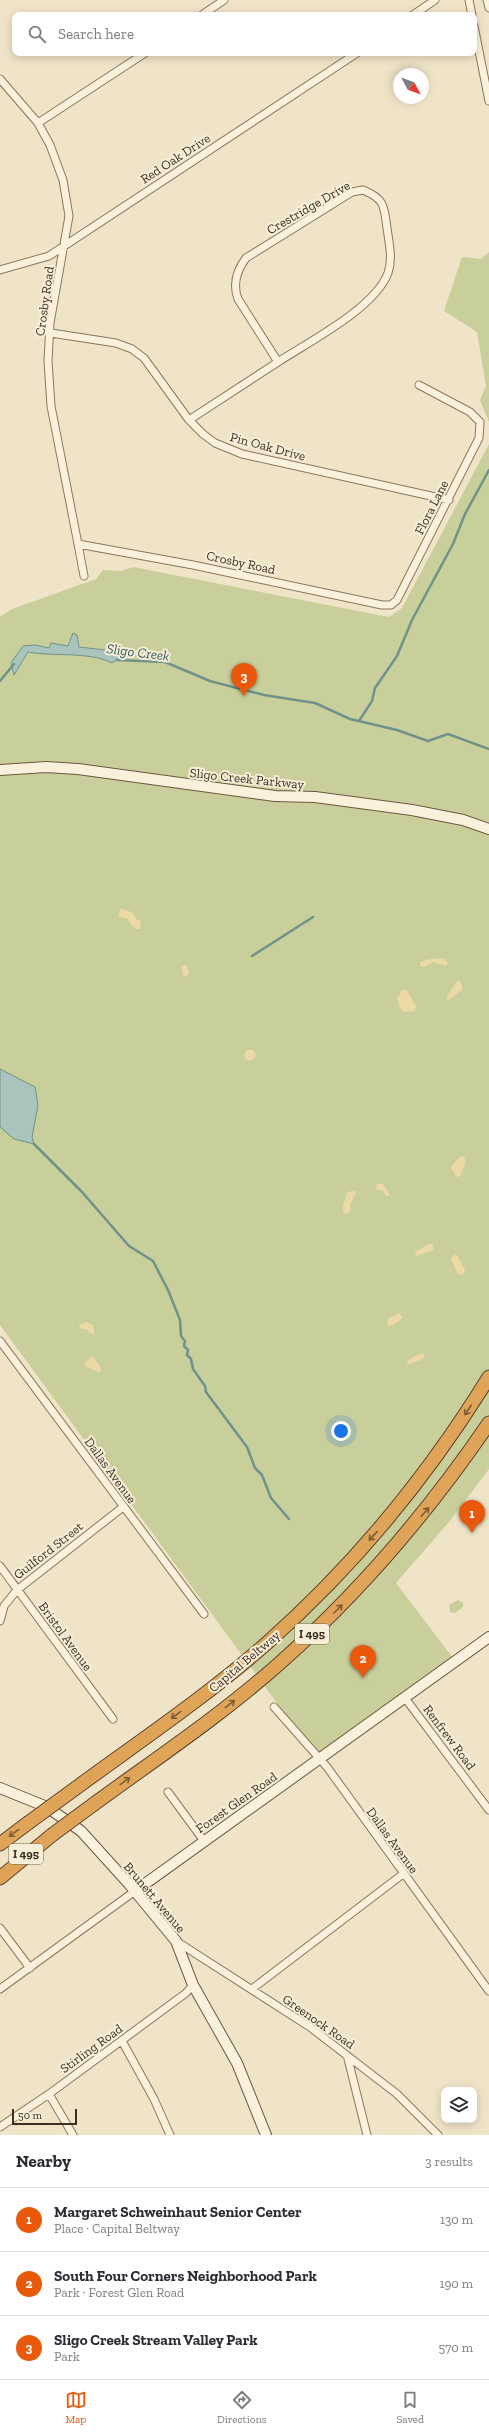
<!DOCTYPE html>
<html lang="en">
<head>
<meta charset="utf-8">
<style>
	body { margin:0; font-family:"Zilla Slab",serif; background:#f2f2f3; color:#2b2b33 }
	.controls { position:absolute; right:12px; bottom:12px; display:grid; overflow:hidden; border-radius:8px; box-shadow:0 2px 10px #0003 }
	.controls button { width:36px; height:36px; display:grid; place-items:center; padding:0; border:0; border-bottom:1px solid #e1e1e2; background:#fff; color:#2b2b33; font:20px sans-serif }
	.compass { position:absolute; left:393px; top:68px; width:36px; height:36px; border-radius:50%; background:#fff; box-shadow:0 2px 10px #0003; rotate:131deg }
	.scale { position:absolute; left:12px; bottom:10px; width:65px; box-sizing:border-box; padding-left:4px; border:2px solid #3d2e20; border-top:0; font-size:11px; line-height:14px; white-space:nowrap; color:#3d2e20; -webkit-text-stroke:3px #f7eed8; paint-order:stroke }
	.you { position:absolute; left:341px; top:1431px; width:14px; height:14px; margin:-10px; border:3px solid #fff; border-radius:50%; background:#1a73e8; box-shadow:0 0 0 6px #1a73e833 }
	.badge { display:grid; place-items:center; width:26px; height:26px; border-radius:50%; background:#ea580c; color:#fff; font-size:13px; font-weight:700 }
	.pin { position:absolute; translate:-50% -33px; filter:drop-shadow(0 1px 2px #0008) }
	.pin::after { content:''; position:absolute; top:21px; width:14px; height:12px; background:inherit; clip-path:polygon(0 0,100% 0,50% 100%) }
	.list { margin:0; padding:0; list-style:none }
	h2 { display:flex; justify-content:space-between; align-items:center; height:52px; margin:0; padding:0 16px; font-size:17px }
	h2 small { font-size:13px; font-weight:400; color:#7c7c81 }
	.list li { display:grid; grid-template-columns:26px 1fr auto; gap:12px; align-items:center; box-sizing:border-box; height:64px; padding:0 16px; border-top:1px solid #e1e1e2 }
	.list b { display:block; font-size:15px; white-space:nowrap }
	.list p { margin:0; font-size:13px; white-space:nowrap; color:#7c7c81 }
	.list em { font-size:13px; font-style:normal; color:#7c7c81 }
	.icon { flex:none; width:22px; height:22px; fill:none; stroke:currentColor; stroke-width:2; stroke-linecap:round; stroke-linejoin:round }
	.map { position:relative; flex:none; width:489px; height:2135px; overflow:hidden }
	.search { position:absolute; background:#fff; box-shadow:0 2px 10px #0003; left:12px; right:12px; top:12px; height:44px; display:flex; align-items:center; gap:10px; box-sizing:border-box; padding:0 14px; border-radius:8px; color:#7c7c81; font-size:15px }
	.sheet { height:244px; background:#fff }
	nav { display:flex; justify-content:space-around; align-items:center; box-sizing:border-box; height:56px; border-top:1px solid #e1e1e2; background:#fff; font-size:11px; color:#7c7c81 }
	nav a { display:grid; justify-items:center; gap:2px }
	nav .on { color:#ea580c }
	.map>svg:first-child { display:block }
</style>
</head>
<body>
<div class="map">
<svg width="489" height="2135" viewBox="0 0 489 2135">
	<rect width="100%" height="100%" fill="#f0e4c8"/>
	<path fill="#c9cf9b" d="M489,252V422L480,400L486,386L477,332L444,311L462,257L481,259Z
		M489,444V1469L449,1522L396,1583L453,1658L318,1759L0,1325V617L12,609L96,579L103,570L122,571L133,567L389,617L402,608Z
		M458,1600L463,1603V1607L455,1613L450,1612L449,1605Z"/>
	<path fill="#ecd9a5" d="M121,908L133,913L136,919L141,921L140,929H135L127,919L118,916Z
		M442,958L448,962L446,966L433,962L424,967L420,966V962L425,960Z
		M186,964L189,973L187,977L183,975L181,967Z
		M458,980L462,984V990L447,1001V996Z
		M402,990H407L416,1007L414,1011L404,1012L400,1008L397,998Z
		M244.5 1055a5.5 5.5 0 1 1 11 0a5.5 5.5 0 1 1-11 0Z
		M460,1156L465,1157L466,1161L460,1176L456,1177L451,1167Z
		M377,1184H383L390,1195L386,1196L383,1191L376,1189Z
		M354,1190L356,1193L350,1205V1212L345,1214L342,1209L347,1193Z
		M430,1243L434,1245L433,1250L416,1256L415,1252Z
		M454,1254L457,1255L465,1270L463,1275L458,1274L451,1259Z
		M399,1313L403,1318L392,1326L387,1325L388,1319Z
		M86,1322L93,1325L95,1335L89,1333L88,1330L80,1328L79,1325Z
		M422,1353L425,1356L423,1359L407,1365L408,1360Z
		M93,1356L101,1368L100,1373L85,1366V1362Z"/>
	<path fill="#a9c4bc" stroke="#6f938a" d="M73,633L77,635L79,647L114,651L123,656L112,663C88,651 55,657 28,652L14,675L11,663L23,646L35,645L49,648L51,643L68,646Z
		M0,1069L35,1087L38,1105L32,1137L34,1144L14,1139L0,1127Z"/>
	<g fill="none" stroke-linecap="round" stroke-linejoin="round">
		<path stroke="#6f938a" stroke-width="2.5" d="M117,660L165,662L210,681L264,695L315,703L350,719L397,730L428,741L448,734L489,749
			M0,681L14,664
			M359,721L372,701L375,688L397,656L412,620L453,544L465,514L489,470
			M252,956L313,917
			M34,1144L82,1192L129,1246L153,1261L168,1290L180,1320L181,1336L185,1341L184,1346L188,1350L187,1355L191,1359L193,1369L205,1386L206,1392L247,1447L255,1468L262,1475L271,1498L289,1519"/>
		<defs>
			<path id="street" d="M469,0L472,15
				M487,0L489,8
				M202,15L224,0
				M413,15L435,0
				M474,26L489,101
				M0,79L38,123L50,145L63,180L69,216L50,323L48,361L51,406L78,544L193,565L382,605H391L397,600L479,438L480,422L470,412L419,385
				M38,123L145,53
				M363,190C385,199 384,206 387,228C389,243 393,258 388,273C375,308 310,341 278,362L238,299C232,283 237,270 246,258L352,192Z
				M0,270L49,256L357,53
				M51,333L116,343L132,349L144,358L189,420L203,434L215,443L242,454L449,500
				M189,420L278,362
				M78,544L84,576
				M0,1341L204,1614
				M0,1566L113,1719
				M0,1621L4,1606L17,1590L123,1507
				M405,1698L489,1810
				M274,1707L327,1767L489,1991
				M168,1792L204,1841
				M0,1928L30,1968
				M176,1941L310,2027L397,2094L438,2135
				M0,1989L135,1891
				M252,1989L403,1874
				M122,2041L154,2099L170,2135
				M347,2055L367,2135
				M49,2094L73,2135
				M0,2127L49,2094L186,1993L193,1985"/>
			<path id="secondary" d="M0,770L46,767L78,769L275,796L315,797L412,810L463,820L489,829
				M0,1788L47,1807L81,1831L129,1884L176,1941L193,1985L237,2063L266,2135
				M135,1891L489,1637"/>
			<path id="highway" d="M76,1788C140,1741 207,1696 267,1643C354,1566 428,1476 489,1377
				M94,1804C157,1758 223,1714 281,1662C361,1591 429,1511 489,1423
				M0,1844L28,1823
				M0,1878L52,1835"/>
		</defs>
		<use href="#street" stroke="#8d765c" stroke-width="9"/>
		<use href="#secondary" stroke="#6f573f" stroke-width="12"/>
		<use href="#highway" stroke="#5b4430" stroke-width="15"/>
		<use href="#street" stroke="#faf1dc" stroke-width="7"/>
		<use href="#secondary" stroke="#faf1dc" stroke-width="10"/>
		<use href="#highway" stroke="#e0a458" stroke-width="13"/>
		<defs>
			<path id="highway-bridge" d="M28,1823L76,1788
				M52,1835L94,1804"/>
		</defs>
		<use href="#highway-bridge" stroke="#5b4430" stroke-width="15" stroke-linecap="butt"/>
		<use href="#highway-bridge" stroke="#e0a458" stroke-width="13"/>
	</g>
	<defs><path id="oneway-shaft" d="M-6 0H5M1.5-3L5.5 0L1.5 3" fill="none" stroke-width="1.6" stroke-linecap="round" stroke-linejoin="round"/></defs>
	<g stroke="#7e5d36">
		<use href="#oneway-shaft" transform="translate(468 1410) rotate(123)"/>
		<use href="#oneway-shaft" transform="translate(425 1512) rotate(-50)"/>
		<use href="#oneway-shaft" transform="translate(373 1536) rotate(133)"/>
		<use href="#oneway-shaft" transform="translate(338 1609) rotate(-45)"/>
		<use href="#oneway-shaft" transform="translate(230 1704) rotate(-38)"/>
		<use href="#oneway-shaft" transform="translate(176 1715) rotate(143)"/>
		<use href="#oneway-shaft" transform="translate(125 1781) rotate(-36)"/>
		<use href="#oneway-shaft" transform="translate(14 1833) rotate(144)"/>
	</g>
	<g text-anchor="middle" stroke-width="4" stroke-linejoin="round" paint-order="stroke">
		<g fill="#f7eed8" stroke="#756857" stroke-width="1">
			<rect x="295" y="1624" width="34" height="20" rx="3"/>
			<rect x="9" y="1844" width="34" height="20" rx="3"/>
		</g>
		<g font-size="12" font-weight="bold" fill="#3d2e20">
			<text x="312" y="1638">I 495</text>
			<text x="26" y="1858">I 495</text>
		</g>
		<g font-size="13" fill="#3d2e20" stroke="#f7eed8">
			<text transform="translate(175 158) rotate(-33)" y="5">Red Oak Drive</text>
			<text transform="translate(308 207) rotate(-30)" y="5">Crestridge Drive</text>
			<text transform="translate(44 301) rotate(-82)" y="5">Crosby Road</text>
			<text transform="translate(268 446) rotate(15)" y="5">Pin Oak Drive</text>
			<text transform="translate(431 507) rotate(-63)" y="5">Flora Lane</text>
			<text transform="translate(241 562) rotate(12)" y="5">Crosby Road</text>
			<text transform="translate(247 778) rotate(6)" y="5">Sligo Creek Parkway</text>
			<text transform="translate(111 1470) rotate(54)" y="5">Dallas Avenue</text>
			<text transform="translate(48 1550) rotate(-38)" y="5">Guilford Street</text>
			<text transform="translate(66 1636) rotate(54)" y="5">Bristol Avenue</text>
			<text transform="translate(244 1661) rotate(-40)" y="5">Capital Beltway</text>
			<text transform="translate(450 1737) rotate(53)" y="5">Renfrew Road</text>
			<text transform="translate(236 1802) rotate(-35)" y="5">Forest Glen Road</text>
			<text transform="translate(393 1840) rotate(54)" y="5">Dallas Avenue</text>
			<text transform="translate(155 1897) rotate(50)" y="5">Brunett Avenue</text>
			<text transform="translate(319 2021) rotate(35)" y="5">Greenock Road</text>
			<text transform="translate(91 2048) rotate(-36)" y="5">Stirling Road</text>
		</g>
		<g font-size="14" font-style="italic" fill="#2f5d5a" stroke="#f7eed8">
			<text transform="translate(138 652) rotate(7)" y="5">Sligo Creek</text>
		</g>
	</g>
</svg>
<div class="controls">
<button><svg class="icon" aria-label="layers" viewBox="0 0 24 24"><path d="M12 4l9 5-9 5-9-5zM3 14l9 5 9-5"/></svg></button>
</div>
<svg class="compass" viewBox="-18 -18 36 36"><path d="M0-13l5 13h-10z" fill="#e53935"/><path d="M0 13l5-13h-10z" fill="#7c7c81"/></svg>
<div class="scale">50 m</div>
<div class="you"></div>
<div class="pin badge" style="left:472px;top:1533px">1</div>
<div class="pin badge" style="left:363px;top:1678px">2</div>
<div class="pin badge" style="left:244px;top:696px">3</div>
<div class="search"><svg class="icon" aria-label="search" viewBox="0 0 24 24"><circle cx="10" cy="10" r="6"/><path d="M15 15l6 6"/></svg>Search here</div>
</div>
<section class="sheet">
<h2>Nearby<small>3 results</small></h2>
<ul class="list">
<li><span class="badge">1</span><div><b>Margaret Schweinhaut Senior Center</b><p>Place · Capital Beltway</p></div><em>130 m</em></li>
<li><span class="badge">2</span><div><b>South Four Corners Neighborhood Park</b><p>Park · Forest Glen Road</p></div><em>190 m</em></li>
<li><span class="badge">3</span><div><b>Sligo Creek Stream Valley Park</b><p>Park</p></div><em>570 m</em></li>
</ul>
</section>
<nav>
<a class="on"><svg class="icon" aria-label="map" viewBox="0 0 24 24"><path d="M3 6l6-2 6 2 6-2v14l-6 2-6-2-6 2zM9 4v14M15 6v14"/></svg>Map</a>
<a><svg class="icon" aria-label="directions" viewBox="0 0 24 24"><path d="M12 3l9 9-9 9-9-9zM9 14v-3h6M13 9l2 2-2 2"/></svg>Directions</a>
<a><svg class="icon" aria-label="saved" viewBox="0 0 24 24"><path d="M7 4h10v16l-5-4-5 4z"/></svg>Saved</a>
</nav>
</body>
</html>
